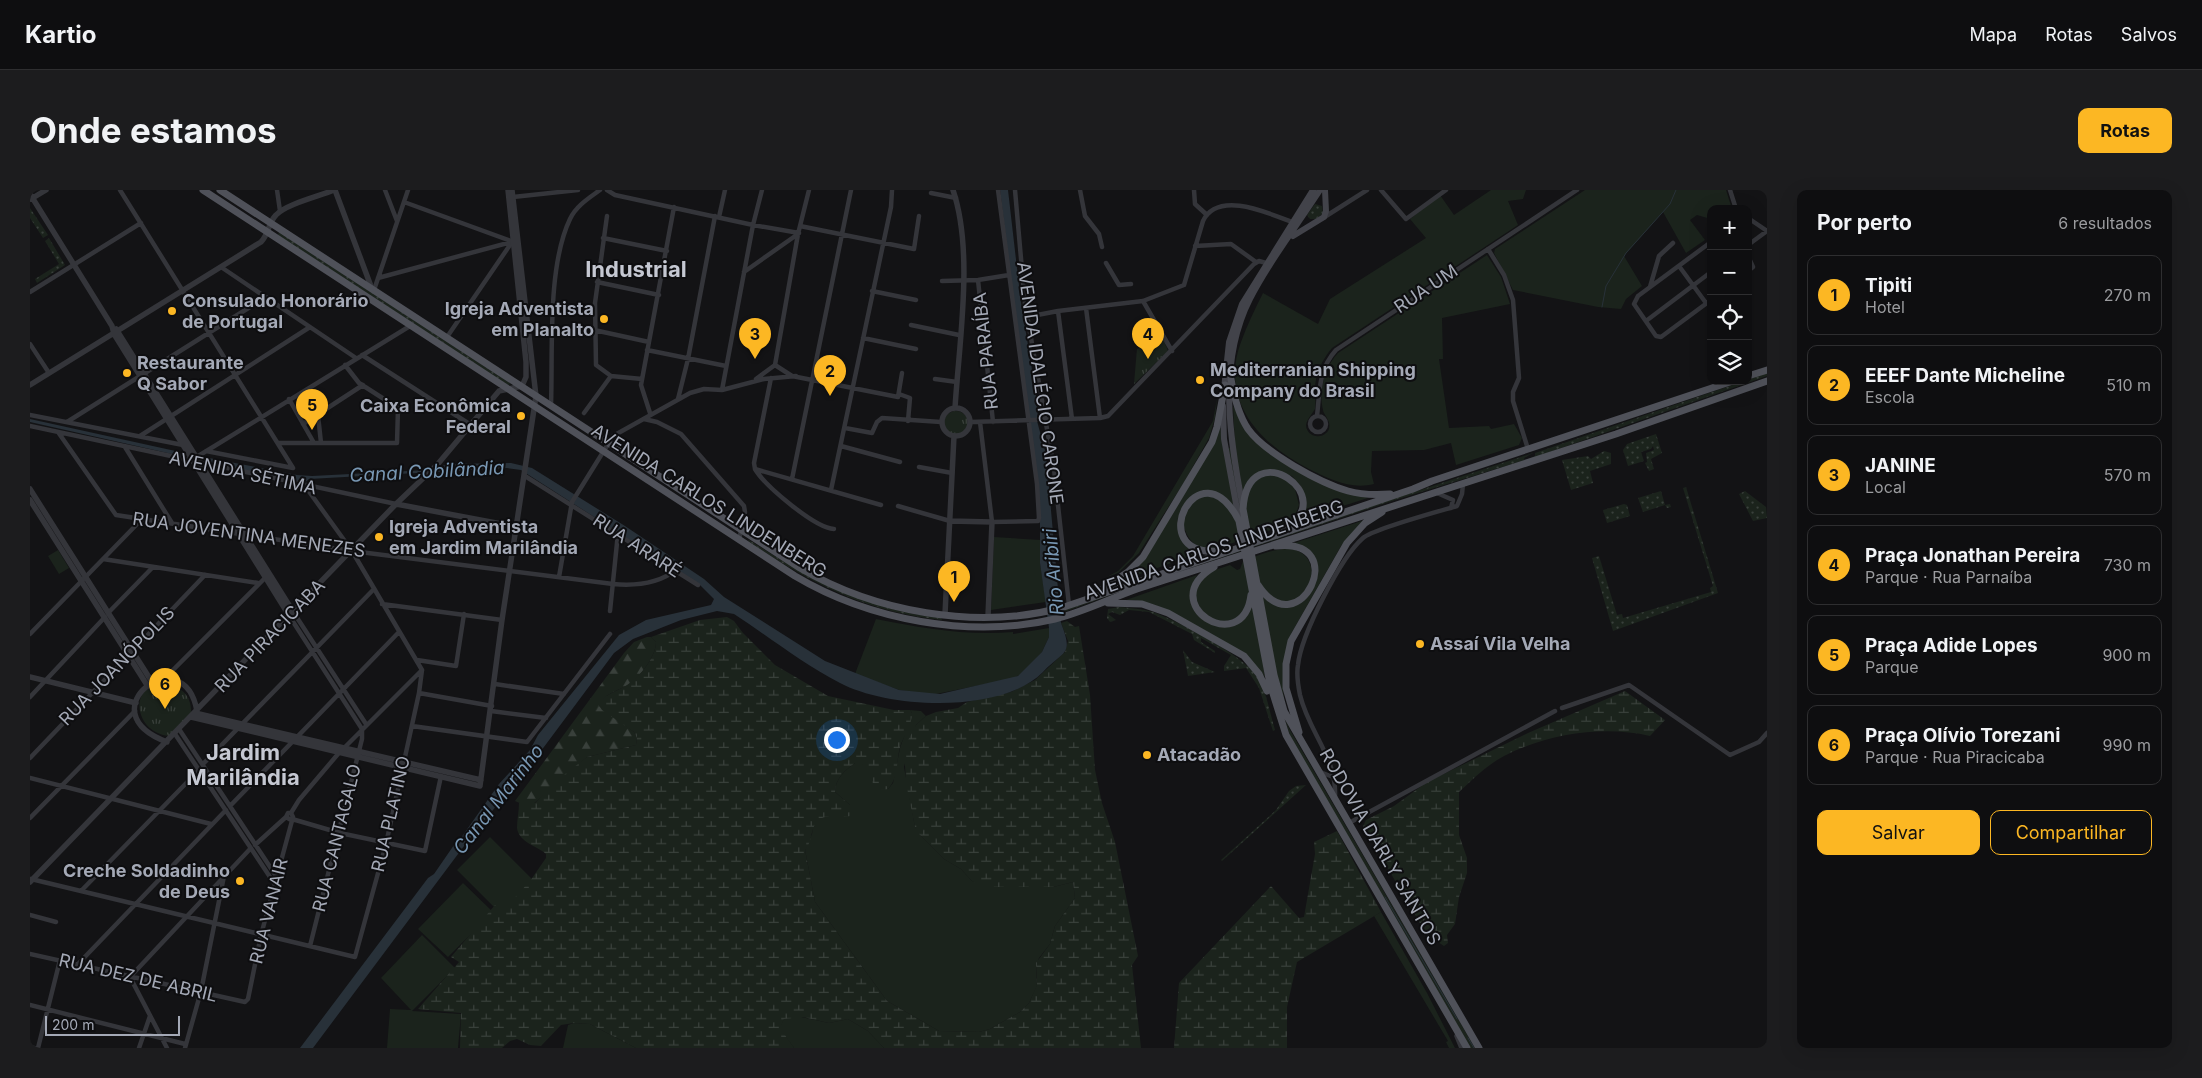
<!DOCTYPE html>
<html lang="pt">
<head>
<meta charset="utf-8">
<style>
	body { margin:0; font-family:Inter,sans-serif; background:#1c1c1e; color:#f1f3f6 }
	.controls { position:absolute; right:15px; top:15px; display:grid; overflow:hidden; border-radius:10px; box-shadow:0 5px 20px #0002 }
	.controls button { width:45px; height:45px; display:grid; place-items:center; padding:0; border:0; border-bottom:1px solid #2e2e30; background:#0e0e10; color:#f1f3f6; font:25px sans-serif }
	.scale { position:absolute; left:15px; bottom:12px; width:135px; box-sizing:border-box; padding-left:5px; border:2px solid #a4a9b6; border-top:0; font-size:14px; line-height:18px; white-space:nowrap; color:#a4a9b6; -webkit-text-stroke:4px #0e0e10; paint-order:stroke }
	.you { position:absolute; left:806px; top:549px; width:18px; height:18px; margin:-12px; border:4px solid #fff; border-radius:50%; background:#1a73e8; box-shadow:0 0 0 8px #1a73e833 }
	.badge { display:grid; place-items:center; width:32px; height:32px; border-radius:50%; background:#fcb723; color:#111; font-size:16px; font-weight:700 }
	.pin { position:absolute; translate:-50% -41px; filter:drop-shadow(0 1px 2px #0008) }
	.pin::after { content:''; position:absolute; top:26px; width:18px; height:15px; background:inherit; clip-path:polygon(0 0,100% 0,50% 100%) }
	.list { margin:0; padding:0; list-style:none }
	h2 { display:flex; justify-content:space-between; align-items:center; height:65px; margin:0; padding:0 20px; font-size:21px }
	h2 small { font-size:16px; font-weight:400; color:#9b9c9f }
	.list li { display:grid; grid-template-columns:32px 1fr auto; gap:15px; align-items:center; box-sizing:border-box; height:80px; margin:0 10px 10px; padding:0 10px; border:1px solid #2e2e30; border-radius:10px }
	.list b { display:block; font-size:19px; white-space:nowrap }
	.list p { margin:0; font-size:16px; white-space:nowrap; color:#9b9c9f }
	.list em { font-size:16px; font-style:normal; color:#9b9c9f }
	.actions { display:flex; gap:10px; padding:15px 20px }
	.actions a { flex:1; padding:11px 0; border:1px solid #fcb723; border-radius:10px; text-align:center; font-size:18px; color:#fcb723 }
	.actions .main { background:#fcb723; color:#111 }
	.icon { flex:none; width:28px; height:28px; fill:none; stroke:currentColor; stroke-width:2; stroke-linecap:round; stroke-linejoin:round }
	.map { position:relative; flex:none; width:1737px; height:858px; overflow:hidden; border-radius:10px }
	header { display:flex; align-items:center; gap:30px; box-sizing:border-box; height:70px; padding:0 25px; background:#0e0e10; border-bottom:1px solid #2e2e30 }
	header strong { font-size:24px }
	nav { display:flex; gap:28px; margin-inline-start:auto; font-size:18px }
	.intro { display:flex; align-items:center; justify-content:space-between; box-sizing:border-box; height:120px; padding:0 30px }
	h1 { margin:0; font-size:35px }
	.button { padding:12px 22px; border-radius:10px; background:#fcb723; color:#111; font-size:18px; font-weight:700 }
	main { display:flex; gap:30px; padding:0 30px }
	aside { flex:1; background:#0e0e10; border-radius:10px; box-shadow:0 5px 20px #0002 }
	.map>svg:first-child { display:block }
</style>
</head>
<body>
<header>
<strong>Kartio</strong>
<nav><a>Mapa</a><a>Rotas</a><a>Salvos</a></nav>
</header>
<div class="intro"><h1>Onde estamos</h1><a class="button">Rotas</a></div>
<main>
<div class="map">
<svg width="1737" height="858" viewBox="0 0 1737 858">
	<defs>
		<pattern id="forest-firs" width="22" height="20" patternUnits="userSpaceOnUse" patternTransform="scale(1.25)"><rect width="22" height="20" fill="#1b231c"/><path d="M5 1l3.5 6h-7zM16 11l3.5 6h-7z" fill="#39403b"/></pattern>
		<pattern id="wetland-marsh" width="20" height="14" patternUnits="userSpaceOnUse" patternTransform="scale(1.25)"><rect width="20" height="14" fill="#1b231c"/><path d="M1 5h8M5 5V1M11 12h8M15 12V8" fill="none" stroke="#39403b"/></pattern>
		<pattern id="park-tufts" width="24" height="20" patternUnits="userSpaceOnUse" patternTransform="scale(1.25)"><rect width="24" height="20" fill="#1b231c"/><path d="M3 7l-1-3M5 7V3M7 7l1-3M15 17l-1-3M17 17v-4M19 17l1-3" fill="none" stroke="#39403b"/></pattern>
		<pattern id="garden-dots" width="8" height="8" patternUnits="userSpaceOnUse" patternTransform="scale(1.25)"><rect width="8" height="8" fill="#1b231c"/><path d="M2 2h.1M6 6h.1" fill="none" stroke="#39403b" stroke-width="1.8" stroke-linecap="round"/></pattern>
	</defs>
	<rect width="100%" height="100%" fill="#131315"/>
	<path fill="#1b231c" d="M1461,0H1496L1493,9L1478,11L1488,35L1302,158C1292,170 1285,184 1285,200C1285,205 1286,213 1285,219C1283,223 1277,229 1276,235C1276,245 1289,250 1296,243C1299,241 1300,237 1299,233C1298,228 1293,223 1293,220C1288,200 1295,177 1308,163L1457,65L1471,87L1480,114L1412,128L1413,169H1409L1419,238L1459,236L1461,239L1484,234L1492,248L1489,255L1426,275L1421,253L1394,260L1342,261L1341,282L1344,294C1321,300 1299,289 1279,279C1230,254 1189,211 1211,152C1217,135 1225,119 1233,103L1288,134L1300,109L1396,48L1380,29L1410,5L1424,25Z
		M1555,0H1696L1702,19H1681V29L1667,25L1660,30L1675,50L1656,63L1633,22L1594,66L1612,96L1596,109L1591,119L1568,117L1483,100L1464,63L1465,59Z
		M1187,208L1185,228L1179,248L1153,294L1109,363L1088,383L1077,387L1088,381L1103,366L1183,231Z
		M1203,216L1220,246L1239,264L1338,308L1269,330L1272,298L1262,286L1243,281L1264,295L1269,315L1265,326L1253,336L1235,342L1229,337L1225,338L1223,346C1192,356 1162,374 1152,330L1148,329C1146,345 1155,357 1170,363L1093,390L1105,379L1190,235L1193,259L1205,257Z
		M1335,330L1311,356L1261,444L1253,495L1254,510L1232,467L1235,487L1216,465L1105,410H1096L1167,385L1161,401L1164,421L1166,398L1179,382L1200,375L1207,380L1210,379L1213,371C1231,365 1262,349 1277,368C1281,373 1282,381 1283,387L1287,388V376L1264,353Z
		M964,347L1011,350L1010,373L1016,412L961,420Z
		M28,360L39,378L29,384L18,366Z
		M846,429C891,438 937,446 983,442V444L1019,438V447L1012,462L994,483L981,489L901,505L869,500L825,484Z
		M880,520L891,521L896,526L886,535L874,577L885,637L891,646L914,669L931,679L942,691L976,697H1023L1043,692L1045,708L1025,736L1020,754L1009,768L1006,778L1007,796L999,813L990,822L960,839L949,842L909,841L857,811L785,712L775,660L782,644L783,636L787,630L796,626H804L820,615L805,602C805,589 815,580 825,573H832L837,581L858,599L863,593L870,558L882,523Z
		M1254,527L1260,540L1445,858H1440L1261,549Z
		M460,647L505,692L472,725L427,680Z
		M433,693L463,722L418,767L388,739Z
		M1351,722L1397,803L1425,858H1419L1416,852L1418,851L1344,726Z
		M392,745L425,778L382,821L431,824L428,858H357L360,819L381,820L351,788Z
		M767,826L799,833L818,829L838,841L854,858H764L749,838L754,829Z
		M544,833L560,834L606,858H533L538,835Z"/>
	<path fill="url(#forest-firs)" d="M617,447H621L626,452C626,466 611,485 601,493C590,501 574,502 569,516L604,542L607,548L606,555L557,567L502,615L492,614L485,611L594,463L604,452Z"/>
	<path fill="url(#wetland-marsh)" d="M697,427L704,431L713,443L745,475L798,506L864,520H880L882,523C882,535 874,545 870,557C866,571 869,587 858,599L851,600L843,593L832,574L825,573C815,580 805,589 805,602L820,615V626C811,628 803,625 795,627C778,632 785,649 775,660L785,712L857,811L909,841L949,842L960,839L990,822L999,813L1007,795L1006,773L1020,754L1025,736L1045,708L1043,692L1023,697H965L951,695L942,691L931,679L914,669L887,642L885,637L876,593L874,558L886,535L896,526L906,522L928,518L937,512L981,502L1005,490L1035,462L1038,451L1031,433L1037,431L1045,437L1049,436L1060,505L1065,580L1072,613L1085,652L1108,766L1102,775L1111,858H854L838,841L818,829L799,833L773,827L754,829L750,838L764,858H606L560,834L544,833L531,835L511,856L500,855L487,849L480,851L472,858H430L431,823L388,819L429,772L421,767L465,715L472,722L500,691L516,668V664C508,656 489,653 487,638C487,630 489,621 489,613H505L525,592L557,567L606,555L607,548L604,542L572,520L568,514C576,502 591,501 601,492C612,484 626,466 626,452L621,447L670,430Z
		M1595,501L1635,530L1620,546C1573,535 1517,544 1474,566C1457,575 1443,589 1429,602V645L1437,668V683L1429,707L1425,734L1417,745L1418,753L1414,756L1408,752L1402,741L1394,740L1333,636L1336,630L1364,616L1397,592L1498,543Z
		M1307,641L1351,722L1267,772L1257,817V858H1144L1149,793L1241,696L1269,728L1274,727L1285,664L1284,652Z"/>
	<path fill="url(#park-tufts)" d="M1133,149L1138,161L1104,194L1107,159Z
		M914 233a12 12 0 1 1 24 0a12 12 0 1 1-24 0Z
		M137,493C152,497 162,507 161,523L139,546C102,542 98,491 137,493Z"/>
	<path fill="url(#garden-dots)" d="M1285,14L1292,16L1293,23L1286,29H1280L1277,25Z
		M0,18L18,45L13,48L0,28Z
		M249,42L481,194L478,195L248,45Z
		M19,48L35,75L7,93L5,89L29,74L15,51Z
		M1737,183V186L1497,270L1505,266V263Z
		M1626,244L1632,263L1621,269L1624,279L1619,281L1615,273L1617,272L1616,263L1624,260L1623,256L1621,259L1611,262L1614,271L1598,276L1593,260L1597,254Z
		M1574,261L1581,263V274L1560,281L1563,293L1541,300L1532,270L1558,266L1561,269Z
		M1503,263L1494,268L1495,270L1365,310L1106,396L1031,423L1033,422L1031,421L1129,386Z
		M1656,297L1688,403L1583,441L1562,368L1569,366L1587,425L1592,424L1593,428L1681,402L1680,398L1683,396L1653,298Z
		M1631,301L1635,315L1640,314L1641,317L1637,318L1635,315L1613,322L1608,308Z
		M1715,301L1736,317L1737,328L1723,331L1709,304Z
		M1594,314L1597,315L1600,326L1577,333L1573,320Z
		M719,350C782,390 835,419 911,428L912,430C834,421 783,394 718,351Z
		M1089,417C1100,418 1112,419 1123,422C1146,430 1210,464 1224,483C1237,499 1239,521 1245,540L1243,541L1229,498L1216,478L1194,481V476L1201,465L1171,448V452L1185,461V463L1164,450L1162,444L1119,422L1099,420L1090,425L1082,422L1078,424L1086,430L1080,432L1077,428L1078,419Z
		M1153,460L1162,472L1185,482L1158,486Z
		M1276,595L1192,671L1191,670L1246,620L1259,601L1266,596Z"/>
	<path fill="#283139" d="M970,0H978L991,113L1008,216L1007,231L1016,264L1031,433C1044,466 1034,460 1013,482C972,524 859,519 810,493C773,474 739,447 704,424L687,421L651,430L603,449L584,463L508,565L440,648L283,858H270L398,688L404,684L424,655H426L469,594L500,560L508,545L589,445L616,430L681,415L684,409L670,395L491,280L477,278L279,289L273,294L179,273V268L267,285L282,286L397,280L419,274L481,273L502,278L595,336L674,389L694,407L795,471L869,500L910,504L988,486L1012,462L1019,447V438L1010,373V322Z
		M0,229L150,262L151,266L0,232Z"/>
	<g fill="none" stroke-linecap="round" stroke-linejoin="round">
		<path stroke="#283139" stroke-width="1" d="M1572,117L1576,96L1596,63L1640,14L1646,0
			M1355,707L1427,829
			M1438,848L1444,858"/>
		<path stroke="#34353a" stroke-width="4.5" d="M90,0L263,278
			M247,0L250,21
			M355,0L367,31
			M577,0L585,5L723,35L769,43
			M985,0L995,114L1024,279L1039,415
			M1050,0L1055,26L1069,44L1072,57
			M1164,0L1165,14L1177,25
			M1351,0L1376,29L1416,0
			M1700,0L1706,19
			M901,3L926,8
			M483,7L548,0
			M374,12L481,51
			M577,26L565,113L566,175L581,186L612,189
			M689,27L695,0
			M1293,28L1337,0
			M1718,28L1737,41
			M770,36L884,59L889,26
			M573,48L637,61
			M1681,52L1608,106L1604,114L1626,146L1631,147L1681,110
			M1718,55L1737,41
			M1165,56L1201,54L1226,72
			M1458,59L1474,85L1483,110L1489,188L1483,202V211L1498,259
			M1718,66L1723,77L1718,81
			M1076,73L1089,95L1101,94
			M1649,76L1676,113
			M191,77L326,168
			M714,82L768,44
			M348,88L485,51
			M948,90L963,232
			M912,91L948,90L979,85
			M567,92L629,105
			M1620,97L1629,66L1643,53
			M344,100L378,0
			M842,101L886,110
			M0,102L111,33
			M1113,111L1142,161
			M1056,118L1070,228
			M1028,121L1042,229
			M997,127L1028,121L1113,111L1154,95L1173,31C1188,0 1238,23 1262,32
			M1616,131L1681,82
			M881,135L929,145
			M564,140L619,152
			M417,147L482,52
			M833,148L886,159
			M0,154L19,183
			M617,160L696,176
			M332,165L441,235
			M745,175L768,44L779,0
			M745,175L762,186L868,207L872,183
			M726,189L745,175
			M905,189L927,192
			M692,200L723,35L732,0
			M869,204L880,208L878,231
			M259,209L284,253
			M648,209L658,169L685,26
			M521,215C523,161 517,77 540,29C546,16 559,8 570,0
			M554,223L581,186
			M620,223L611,195L644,17
			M0,225L153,255
			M288,225L291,253
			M1287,226C1290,201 1288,180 1306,160L1547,0
			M1280 234a8 8 0 1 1 16 0a8 8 0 1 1-16 0Z
			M614,229L627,232L651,244L714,316L715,322L709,350
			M37,232L236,107
			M940,232L1070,228L1078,226L1224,74L1229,71L1236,73
			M950,232L962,332L1008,331L1009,328L1007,294L968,0
			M273,234L333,195
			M0,236L366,314
			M815,238L842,243L847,232L852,228L911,232
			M28,242L86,325L322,361L583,394C605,396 628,394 646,380
			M110,246L280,137
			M249,253H367L368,218L329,193L315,175
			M811,256L870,272
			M95,257L142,333
			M176,261L263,278
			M165,268L380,136
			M889,277L922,283
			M725,279L851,315
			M725,279C735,296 785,338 804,339
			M725,279L724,273L741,188
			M495,286L668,395
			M762,289L821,0
			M275,296L322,361L392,480
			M801,300L861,17L862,0
			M1407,303L1423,310L1421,318
			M868,316L920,331
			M73,369L228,393
			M529,387L542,312L583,246L660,203L674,199L692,200L734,189L766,186
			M352,414L472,430
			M580,421L588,343
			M78,423L123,377
			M264,423L336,534
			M260,427L332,539
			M0,444L112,329
			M387,470L426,476L434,424
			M134,489L235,388
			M465,494L534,504
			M389,503L462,516
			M0,507L75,427
			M1532,518L1599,495L1700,565L1729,552L1737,543
			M461,521L516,528
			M382,536L497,552L580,444
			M149,539L246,686
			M145,544L244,693
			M0,568L175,385
			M173,574L343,400
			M1290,582L1303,587L1304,584
			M0,588L181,634
			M1305,607C1307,567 1279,543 1270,505C1268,495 1266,485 1268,475C1271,445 1311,367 1333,348C1343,339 1410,321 1427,316L1432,304L1433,294
			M200,616L369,442
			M261,623L269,610L308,564L392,480
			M0,628L105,521
			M262,629L310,643L395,661L411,586
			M1319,633L1525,521
			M225,655L256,627
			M1,689L325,767L356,654L389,503L392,480
			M51,701L169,580
			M0,725L26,732
			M280,756L332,549V539
			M0,764L215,812L218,809L231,745L263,627L261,623H258L256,627L261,630
			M48,774L196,620
			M0,815L155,854
			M0,857L4,858
			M8,858L30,770
			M109,858L120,826
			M137,858L100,787L220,659
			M155,858L171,801L194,686"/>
		<path stroke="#34353a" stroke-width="5.5" d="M305,0L342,99
			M923,0C944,62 929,152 925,218
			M0,4L82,136L84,144L260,427
			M1,9L16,0
			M86,139L264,423
			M0,195L231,52C239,44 238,33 246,25C256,14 290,6 304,0
			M912 232a14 14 0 1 1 28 0a14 14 0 1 1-28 0Z
			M0,299L122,492
			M0,310L117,495
			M366,314L487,337
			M920,331L962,332L958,426
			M915,424L924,246
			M0,487L106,513
			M165,523L451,590
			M161,527L450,596L472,430L506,206L482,0
			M137,552C54,521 154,447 167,521
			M0,692L366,314L407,275L469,201L492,196L496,187V172L478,0
			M1427,846L1432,858"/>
		<path stroke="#42434a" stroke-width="6" d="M1263,46L1294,27L1296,21L1295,0
			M1194,199L1199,152L1212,114L1283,0
			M1193,216L1194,249L1209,330
			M1213,318C1200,250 1187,174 1220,109C1239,71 1267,36 1290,0"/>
		<path stroke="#4f5159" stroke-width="7" d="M173,0L765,386C839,430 940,449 1025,429C1053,422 1079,409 1107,399L1586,244L1737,191
			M190,0L770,378C845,422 945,440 1031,418L1383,299L1402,291L1703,191
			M1718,186L1737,180
			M1201,189C1204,207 1208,224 1218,239C1235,263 1290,293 1318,301C1332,305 1346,305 1360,304
			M1253,339C1314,309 1218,240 1213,319L1244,485L1254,521L1449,858
			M1188,361C1112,367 1169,252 1209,331L1240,494L1256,545L1437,858
			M1184,377C1123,413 1213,469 1221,405
			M1228,395C1269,458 1323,347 1246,356
			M1073,399L1098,382L1113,367L1182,252L1187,237L1195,195
			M1078,413L1112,414L1138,423L1214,466L1229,484L1237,501
			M1269,542L1256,498V474L1261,451L1317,353L1335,333L1352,322"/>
	</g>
	<g fill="#fcb723" stroke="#0e0e10" stroke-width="2">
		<circle cx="142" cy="121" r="5"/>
		<circle cx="574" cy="129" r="5"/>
		<circle cx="97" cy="183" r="5"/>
		<circle cx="1170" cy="190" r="5"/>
		<circle cx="491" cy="226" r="5"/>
		<circle cx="349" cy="347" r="5"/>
		<circle cx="1390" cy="454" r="5"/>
		<circle cx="1117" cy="565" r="5"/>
		<circle cx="210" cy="691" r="5"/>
	</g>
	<g text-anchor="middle" stroke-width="4" stroke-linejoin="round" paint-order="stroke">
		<g font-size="18" fill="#a4a9b6" stroke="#0e0e10">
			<text transform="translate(1396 99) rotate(-34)" y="6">RUA UM</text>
			<text transform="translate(956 161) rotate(-96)" y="6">RUA PARAÍBA</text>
			<text transform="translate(1010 193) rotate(82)" y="6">AVENIDA IDALÉCIO CARONE</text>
			<text transform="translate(213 283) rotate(12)" y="6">AVENIDA SÉTIMA</text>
			<text transform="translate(679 311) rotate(32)" y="6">AVENIDA CARLOS LINDENBERG</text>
			<text transform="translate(219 345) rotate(8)" y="6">RUA JOVENTINA MENEZES</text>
			<text transform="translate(607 356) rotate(33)" y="6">RUA ARARÉ</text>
			<text transform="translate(1184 360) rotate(-19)" y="6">AVENIDA CARLOS LINDENBERG</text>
			<text transform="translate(240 446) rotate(-46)" y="6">RUA PIRACICABA</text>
			<text transform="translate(87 476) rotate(-46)" y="6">RUA JOANÓPOLIS</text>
			<text transform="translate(361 624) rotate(-77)" y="6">RUA PLATINO</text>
			<text transform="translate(307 648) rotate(-76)" y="6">RUA CANTAGALO</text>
			<text transform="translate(1350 657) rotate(60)" y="6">RODOVIA DARLY SANTOS</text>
			<text transform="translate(239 721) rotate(-76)" y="6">RUA VANAIR</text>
			<text transform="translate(108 788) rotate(13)" y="6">RUA DEZ DE ABRIL</text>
		</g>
		<g font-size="18" font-weight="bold" fill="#a4a9b6" stroke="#0e0e10" text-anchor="start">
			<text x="152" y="117">Consulado Honorário<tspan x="152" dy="21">de Portugal</tspan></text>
			<text x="564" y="125" text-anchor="end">Igreja Adventista<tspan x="564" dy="21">em Planalto</tspan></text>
			<text x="107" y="179">Restaurante<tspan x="107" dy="21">Q Sabor</tspan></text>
			<text x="1180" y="186">Mediterranian Shipping<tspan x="1180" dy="21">Company do Brasil</tspan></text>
			<text x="481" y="222" text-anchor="end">Caixa Econômica<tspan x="481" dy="21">Federal</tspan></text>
			<text x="359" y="343">Igreja Adventista<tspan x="359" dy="21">em Jardim Marilândia</tspan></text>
			<text x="1400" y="460">Assaí Vila Velha</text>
			<text x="1127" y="571">Atacadão</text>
			<text x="200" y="687" text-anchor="end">Creche Soldadinho<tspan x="200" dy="21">de Deus</tspan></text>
		</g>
		<g font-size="19" font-style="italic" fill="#7897b3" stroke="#0e0e10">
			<text transform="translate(397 281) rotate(-3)" y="7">Canal Cobilândia</text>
			<text transform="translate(1023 382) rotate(-95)" y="7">Rio Aribiri</text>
			<text transform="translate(468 609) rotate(-52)" y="7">Canal Marinho</text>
		</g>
		<g font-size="22" font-weight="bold" fill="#c5c8d2" stroke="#0e0e10">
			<text x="606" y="87">Industrial</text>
			<text x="213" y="570">Jardim<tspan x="213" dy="25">Marilândia</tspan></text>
		</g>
	</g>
</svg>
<div class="controls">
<button>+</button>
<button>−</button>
<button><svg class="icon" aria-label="locate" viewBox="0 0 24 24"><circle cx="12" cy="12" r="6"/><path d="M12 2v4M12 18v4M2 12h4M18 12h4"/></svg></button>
<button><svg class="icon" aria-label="layers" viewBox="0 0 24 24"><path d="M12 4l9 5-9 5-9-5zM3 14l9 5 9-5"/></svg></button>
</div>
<div class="scale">200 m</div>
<div class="you"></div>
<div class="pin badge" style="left:924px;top:412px">1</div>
<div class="pin badge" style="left:800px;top:206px">2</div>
<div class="pin badge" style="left:725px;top:169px">3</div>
<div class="pin badge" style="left:1118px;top:169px">4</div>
<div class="pin badge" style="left:282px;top:240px">5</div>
<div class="pin badge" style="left:135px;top:519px">6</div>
</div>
<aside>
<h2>Por perto<small>6 resultados</small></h2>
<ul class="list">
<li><span class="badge">1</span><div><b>Tipiti</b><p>Hotel</p></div><em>270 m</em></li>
<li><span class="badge">2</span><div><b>EEEF Dante Micheline</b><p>Escola</p></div><em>510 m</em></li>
<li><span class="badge">3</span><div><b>JANINE</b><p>Local</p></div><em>570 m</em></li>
<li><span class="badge">4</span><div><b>Praça Jonathan Pereira</b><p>Parque · Rua Parnaíba</p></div><em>730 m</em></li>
<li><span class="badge">5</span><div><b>Praça Adide Lopes</b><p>Parque</p></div><em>900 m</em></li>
<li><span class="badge">6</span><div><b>Praça Olívio Torezani</b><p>Parque · Rua Piracicaba</p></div><em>990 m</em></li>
</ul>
<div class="actions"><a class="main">Salvar</a><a>Compartilhar</a></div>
</aside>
</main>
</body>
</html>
